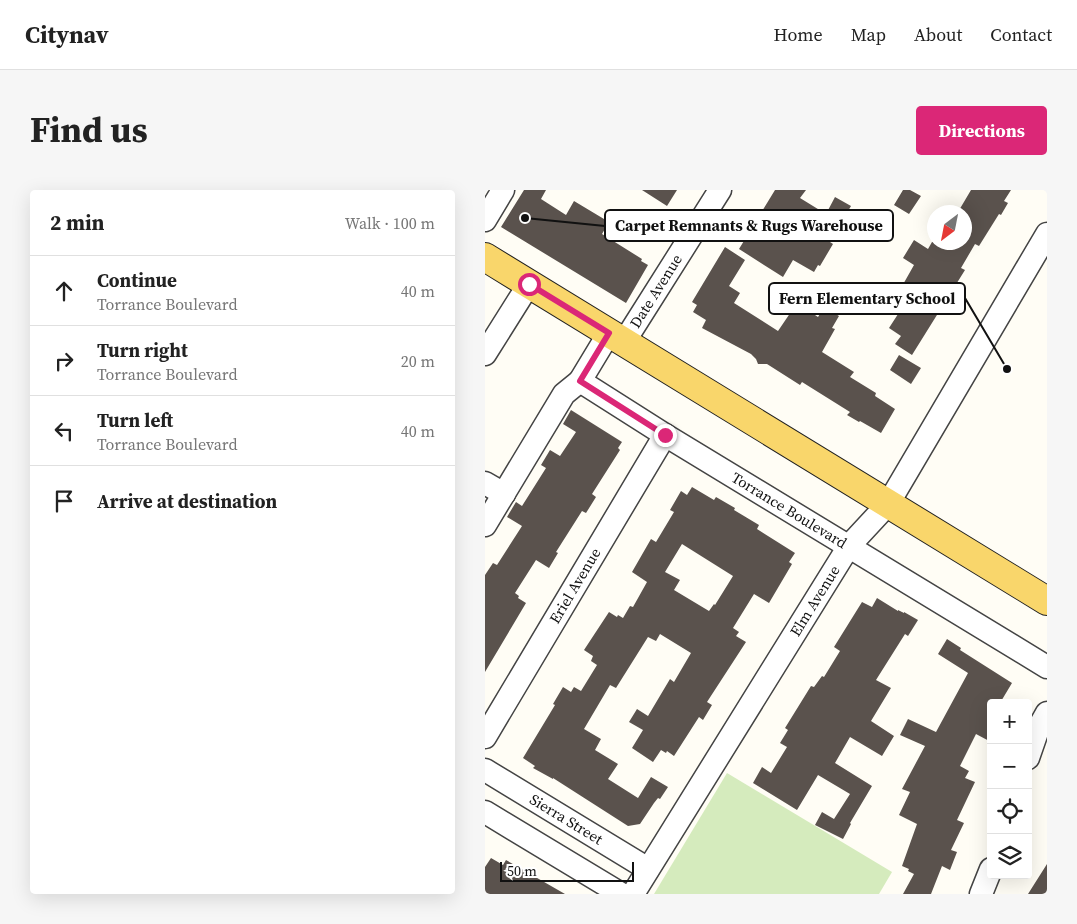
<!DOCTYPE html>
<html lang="en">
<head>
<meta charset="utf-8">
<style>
	body { margin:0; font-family:"Source Serif 4",serif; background:#f6f6f6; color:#222 }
	.controls { position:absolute; right:15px; bottom:15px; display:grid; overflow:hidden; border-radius:5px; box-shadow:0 5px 20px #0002 }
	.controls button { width:45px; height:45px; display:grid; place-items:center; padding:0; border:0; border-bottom:1px solid #e0e0e0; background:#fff; color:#222; font:25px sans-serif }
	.compass { position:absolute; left:442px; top:15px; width:45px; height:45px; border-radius:50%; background:#fff; box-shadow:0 5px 20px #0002; rotate:212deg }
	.scale { position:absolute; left:15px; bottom:12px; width:134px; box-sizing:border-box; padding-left:5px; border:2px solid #111; border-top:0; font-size:14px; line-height:18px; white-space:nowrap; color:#111; -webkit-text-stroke:4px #fff; paint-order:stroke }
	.stop { position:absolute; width:15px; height:15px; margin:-11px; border:4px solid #db2777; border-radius:50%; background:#fff }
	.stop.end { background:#db2777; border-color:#fff; box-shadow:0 1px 5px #0008 }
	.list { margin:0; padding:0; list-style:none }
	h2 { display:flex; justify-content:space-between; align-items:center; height:65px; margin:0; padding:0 20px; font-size:21px }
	h2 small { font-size:16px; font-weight:400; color:#767676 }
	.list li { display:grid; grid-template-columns:32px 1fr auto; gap:15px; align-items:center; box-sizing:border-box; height:70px; padding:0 20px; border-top:1px solid #e0e0e0 }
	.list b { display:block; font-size:19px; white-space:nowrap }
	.list p { margin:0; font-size:16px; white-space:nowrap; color:#767676 }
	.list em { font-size:16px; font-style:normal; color:#767676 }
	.icon { flex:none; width:28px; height:28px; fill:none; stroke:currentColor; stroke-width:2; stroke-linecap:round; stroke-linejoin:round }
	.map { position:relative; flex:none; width:562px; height:704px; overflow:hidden; border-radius:5px }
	header { display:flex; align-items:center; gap:30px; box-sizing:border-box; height:70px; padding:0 25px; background:#fff; border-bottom:1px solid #e0e0e0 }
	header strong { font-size:24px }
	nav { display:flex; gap:28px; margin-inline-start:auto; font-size:18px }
	.intro { display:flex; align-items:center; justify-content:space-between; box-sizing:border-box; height:120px; padding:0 30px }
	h1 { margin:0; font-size:35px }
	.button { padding:12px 22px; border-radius:5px; background:#db2777; color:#fff; font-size:18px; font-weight:700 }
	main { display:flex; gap:30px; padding:0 30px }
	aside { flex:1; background:#fff; border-radius:5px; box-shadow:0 5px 20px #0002 }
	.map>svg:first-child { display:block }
</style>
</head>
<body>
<header>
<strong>Citynav</strong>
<nav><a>Home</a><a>Map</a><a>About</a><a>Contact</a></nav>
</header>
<div class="intro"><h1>Find us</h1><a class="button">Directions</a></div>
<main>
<aside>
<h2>2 min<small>Walk · 100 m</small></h2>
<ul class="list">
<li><svg class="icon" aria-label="ahead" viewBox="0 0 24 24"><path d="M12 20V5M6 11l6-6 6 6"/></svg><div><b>Continue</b><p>Torrance Boulevard</p></div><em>40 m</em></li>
<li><svg class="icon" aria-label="right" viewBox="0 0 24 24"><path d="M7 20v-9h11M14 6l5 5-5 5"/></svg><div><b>Turn right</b><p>Torrance Boulevard</p></div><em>20 m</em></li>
<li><svg class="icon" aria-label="left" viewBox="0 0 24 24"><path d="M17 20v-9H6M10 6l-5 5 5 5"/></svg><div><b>Turn left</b><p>Torrance Boulevard</p></div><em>40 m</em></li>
<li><svg class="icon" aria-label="arrive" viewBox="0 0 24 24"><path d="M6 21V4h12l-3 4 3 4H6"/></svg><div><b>Arrive at destination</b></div></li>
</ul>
</aside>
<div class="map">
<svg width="562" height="704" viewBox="0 0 562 704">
	<rect width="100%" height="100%" fill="#fffdf5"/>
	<path fill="#d5ebbd" d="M242,583L407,682L394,704H169Z"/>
	<path fill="#5a524d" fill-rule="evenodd" d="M39,0H61L56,9L81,25L89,11L124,32L117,44L157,69L156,71L163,75L141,113L16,37Z
		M157,0H192L182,16Z
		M290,0H321L315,8L341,24L350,7L366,16L345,52L348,54L335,76L333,75L329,82L308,70L298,87L254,59Z
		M418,0H425L436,6L424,24L409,15Z
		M486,0H526L519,11L523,13L516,25L514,24L494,56L490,54L476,78L480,80L427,165L410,154L416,146L404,138L426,104L416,98L429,75L418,68L429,50L443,59L447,52H480V22H473Z
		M240,57L260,70L244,96L255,103L249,113L293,141L312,113L333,127L339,117L354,126L347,138L350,139L337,162L369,182L365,187L391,203L390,206L410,219L396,243L375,231L374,232L362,225L365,222L317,192L315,195L282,174H273L271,169L266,164L217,138L221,130L208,122L212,115L207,112Z
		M414,165L436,178L426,194L405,180Z
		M86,220L137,252L133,258L135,260L107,304L111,307L101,323L97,321L71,362L73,363L64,378L51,370L30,403L34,406L33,408L41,413L0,482V385L8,373L12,375L37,336L22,327L31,312L37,316L61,278L56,275L65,260L75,266L91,242L78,234Z
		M207,297L229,310L231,307L250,318L249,320L274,335L272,339L310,363L304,372L307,374L284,413L269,404L248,438L254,442L251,446L261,452L222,512L227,515L218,530L214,527L189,566L182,561L181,563L176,560L168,572L147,558L158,540L144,532L152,519L163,526L185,489L189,492L206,463L175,444L171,451L163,447L131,498L125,495L99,539L116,549L110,560L133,574L123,589L153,608L166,587L183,597L175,609L173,608L169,613L155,634L143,636L68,588V589L48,578L50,576L38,568L70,515L68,514L78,497L86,502L89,497L96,501L112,475L106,471L108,466L99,460L124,422L132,427L133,425L138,428L145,416L148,417L162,392L147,382L166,349L171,352L189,322L185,320L196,301L202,305ZM197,354L248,386L230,415L229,414L224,421L189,400L195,390L180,382Z
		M392,408L413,421V420L419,423V422L433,430L423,446L420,444L391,490L406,498L386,531L409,546L397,566L365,547L350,573L387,596L365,633L366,634L358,649L330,635L337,622L349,629L365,604L333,585L312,620L268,593L277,577L286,583L302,557L295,553L303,540L300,538L326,496L329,497L337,486L339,487L355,461L349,457L377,412L387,417Z
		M462,449L476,458L475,460L527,493L515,513H506V552L491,544L475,576L484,581L480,588L490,592L472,630L479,633L466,660L472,662L465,680L457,676L446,704H418L429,684L423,681L424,679L417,676L432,634L414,625L425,602L417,599L440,556L415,545L423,529L451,542L483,483L453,464Z
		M6,668L18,675L21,670L80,704H0V677Z
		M562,674V704H543Z"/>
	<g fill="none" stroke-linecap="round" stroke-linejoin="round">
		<defs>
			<g id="minor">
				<path d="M0,30L18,0"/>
				<path id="s1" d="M124,143L95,191L180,245L562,477"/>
				<path id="s2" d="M139,152L235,0"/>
				<path d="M0,164L44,94"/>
				<path d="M0,293L19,304"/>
				<path d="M0,335L79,204L95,191"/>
				<path id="s3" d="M0,547L180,245"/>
				<path d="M543,568L553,539L562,523"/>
				<path id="s4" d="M0,580L163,679"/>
				<path d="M0,622L136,704"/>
				<path id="s5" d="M148,704L364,356L403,314L562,44"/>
				<path d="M496,704L506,679"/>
			</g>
			<path id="major" d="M0,67L562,411"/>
		</defs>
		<use href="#minor" stroke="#444" stroke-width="25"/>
		<use href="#major" stroke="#222" stroke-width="30"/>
		<use href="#minor" stroke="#fff" stroke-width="22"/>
		<use href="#major" stroke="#f9d66b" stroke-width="28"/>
	</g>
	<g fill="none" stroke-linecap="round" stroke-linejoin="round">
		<path stroke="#db2777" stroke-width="6" d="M44,94L124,143L95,191L180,245"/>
	</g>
	<g text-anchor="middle" stroke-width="5" stroke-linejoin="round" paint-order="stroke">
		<g font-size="15" fill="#111" stroke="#fff">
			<text dy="5" stroke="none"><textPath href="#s2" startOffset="60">Date Avenue</textPath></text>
			<text dy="5" stroke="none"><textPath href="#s1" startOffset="302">Torrance Boulevard</textPath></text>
			<text dy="5" stroke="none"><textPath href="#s3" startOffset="176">Eriel Avenue</textPath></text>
			<text dy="5" stroke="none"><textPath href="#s5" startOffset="345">Elm Avenue</textPath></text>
			<text dy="5" stroke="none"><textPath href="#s4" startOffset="95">Sierra Street</textPath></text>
		</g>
	</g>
	<path fill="none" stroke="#111" stroke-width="2" d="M40 28L120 36M522 179L480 108"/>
	<g fill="#111" stroke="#fff" stroke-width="2">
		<circle cx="40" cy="28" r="5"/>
		<circle cx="522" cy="179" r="5"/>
	</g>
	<g fill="#fff" stroke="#111" stroke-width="2">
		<rect x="120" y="20" width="288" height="31" rx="5"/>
		<rect x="284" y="93" width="196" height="31" rx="5"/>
	</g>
	<g font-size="16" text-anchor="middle" font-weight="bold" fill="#111">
		<text x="264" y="41">Carpet Remnants &amp; Rugs Warehouse</text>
		<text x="382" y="114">Fern Elementary School</text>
	</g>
</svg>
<div class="controls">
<button>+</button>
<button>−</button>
<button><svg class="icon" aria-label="locate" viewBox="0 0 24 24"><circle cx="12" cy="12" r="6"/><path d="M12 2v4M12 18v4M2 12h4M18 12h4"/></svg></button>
<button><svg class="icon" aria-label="layers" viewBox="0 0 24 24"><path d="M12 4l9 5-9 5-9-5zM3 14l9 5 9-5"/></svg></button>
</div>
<svg class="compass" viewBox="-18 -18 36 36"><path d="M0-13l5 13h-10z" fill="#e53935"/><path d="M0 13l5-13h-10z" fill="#767676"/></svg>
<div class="scale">50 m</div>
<div class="stop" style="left:44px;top:94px"></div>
<div class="stop end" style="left:180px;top:245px"></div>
</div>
</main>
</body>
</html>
